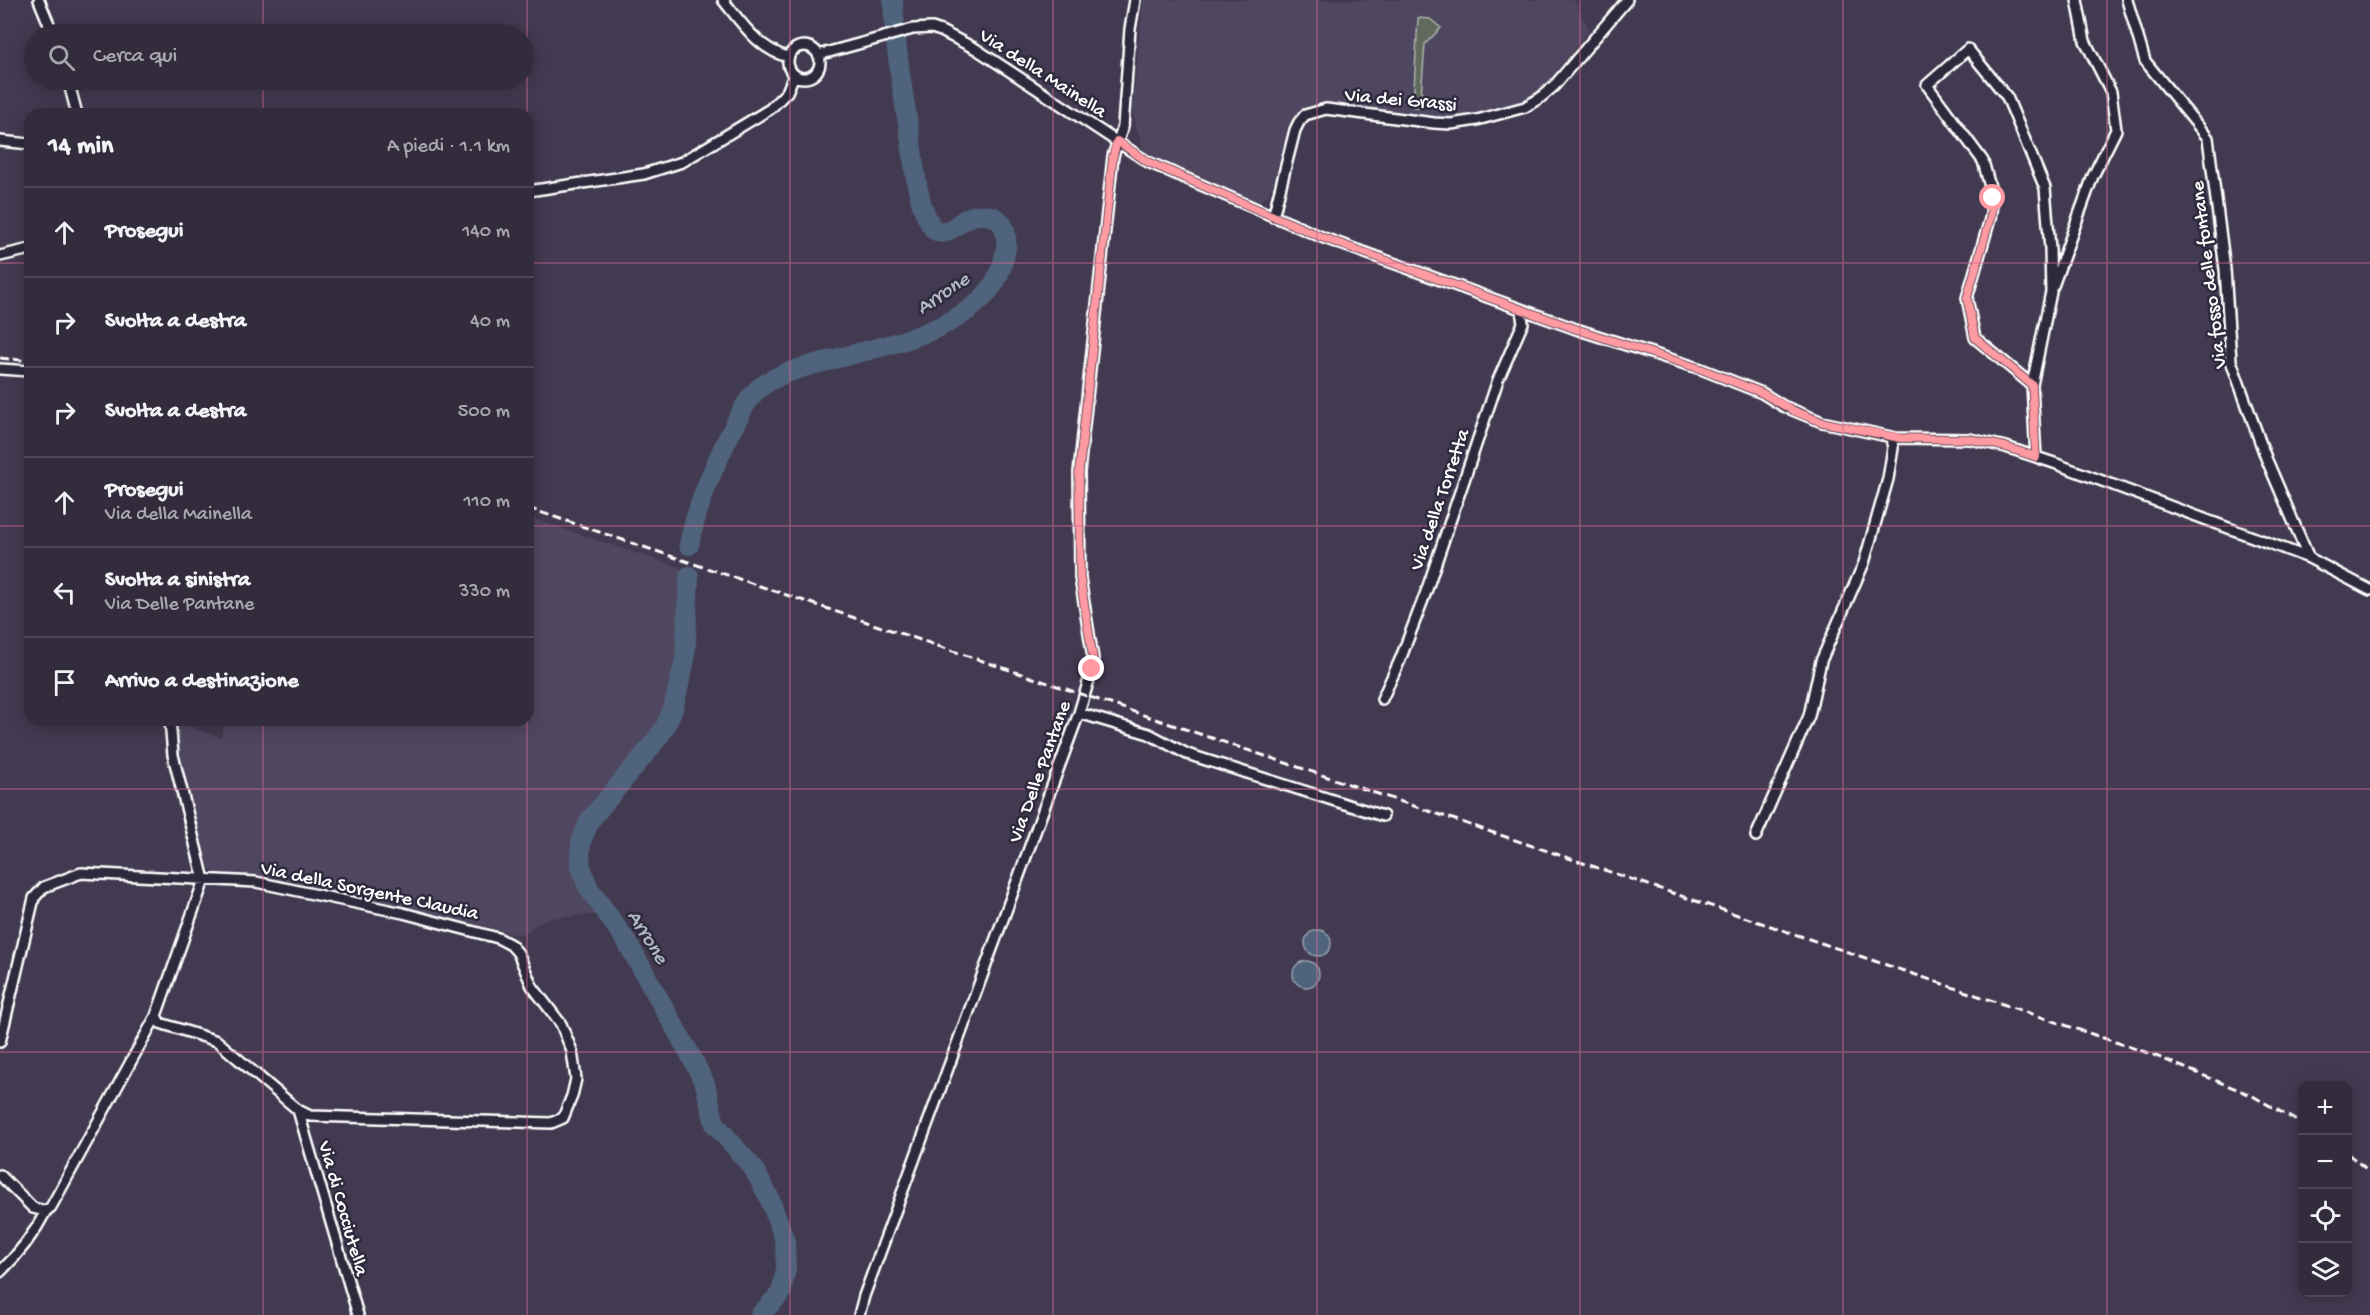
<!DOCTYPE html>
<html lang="it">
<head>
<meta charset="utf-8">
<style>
	body { margin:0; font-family:"Gochi Hand",sans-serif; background:#3a3443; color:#f1f3f6 }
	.controls { position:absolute; right:18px; bottom:18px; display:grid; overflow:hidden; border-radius:12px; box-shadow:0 3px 15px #0003 }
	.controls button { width:54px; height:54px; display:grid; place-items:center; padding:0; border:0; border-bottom:2px solid #4d4856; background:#322c3c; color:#f1f3f6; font:30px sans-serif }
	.stop { position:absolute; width:18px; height:18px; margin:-14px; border:4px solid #ff9aa2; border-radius:50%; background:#fff }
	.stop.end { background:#ff9aa2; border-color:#fff; box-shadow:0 2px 6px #0008 }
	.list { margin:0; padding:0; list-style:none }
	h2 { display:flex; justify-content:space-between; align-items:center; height:78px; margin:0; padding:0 24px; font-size:26px }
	h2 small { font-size:20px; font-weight:400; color:#a8a7af }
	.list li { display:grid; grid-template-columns:39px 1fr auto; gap:18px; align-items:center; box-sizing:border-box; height:90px; padding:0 24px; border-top:2px solid #4d4856 }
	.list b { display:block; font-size:22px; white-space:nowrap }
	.list p { margin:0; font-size:20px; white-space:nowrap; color:#a8a7af }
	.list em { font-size:20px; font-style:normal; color:#a8a7af }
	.icon { flex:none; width:33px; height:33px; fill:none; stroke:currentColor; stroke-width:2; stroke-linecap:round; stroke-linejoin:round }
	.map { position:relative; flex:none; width:2370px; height:1315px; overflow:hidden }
	.search { position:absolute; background:#322c3c; box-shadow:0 3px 15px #0003; left:24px; top:24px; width:510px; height:66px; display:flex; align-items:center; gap:15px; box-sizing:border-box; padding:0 21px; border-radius:33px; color:#a8a7af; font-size:22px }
	.panel { position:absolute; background:#322c3c; box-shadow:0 3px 15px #0003; left:24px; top:108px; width:510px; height:618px; border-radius:18px }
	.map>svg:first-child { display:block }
</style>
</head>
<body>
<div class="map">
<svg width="2370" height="1315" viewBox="0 0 2370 1315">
	<rect width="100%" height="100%" fill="#423a50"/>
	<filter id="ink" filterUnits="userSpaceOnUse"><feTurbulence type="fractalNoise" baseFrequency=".0167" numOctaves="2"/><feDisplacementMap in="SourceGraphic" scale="12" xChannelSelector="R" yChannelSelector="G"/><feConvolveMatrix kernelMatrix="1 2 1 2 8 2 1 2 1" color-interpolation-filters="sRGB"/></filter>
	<g filter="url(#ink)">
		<path fill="#4f465e" d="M1143,0H1574L1589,30L1549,81L1536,94L1521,102L1468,115L1442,118L1370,107L1343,104L1310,105L1294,117L1287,129L1274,181L1268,196L1259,201L1247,200L1151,160L1144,153L1132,111Z
			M528,517L684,569L683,655L673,701L646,746L600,801L580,830L576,852L577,877L604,914L549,918L537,924L527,932L517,935L468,922L283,880L218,875L209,867L202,859L172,735L174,720L221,738L225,720H528Z"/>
		<path fill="#61695c" stroke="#b0b4ae" stroke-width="1.5" d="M1418,18L1430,19L1441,28L1425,44L1420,108L1413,107Z"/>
		<path fill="#50637b" stroke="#96a1b0" stroke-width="1.5" d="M1305 943a13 13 0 1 1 26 0a13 13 0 1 1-26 0Z
			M1293 974a13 13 0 1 1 26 0a13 13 0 1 1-26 0Z"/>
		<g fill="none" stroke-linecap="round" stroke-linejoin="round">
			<path stroke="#50637b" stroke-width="20" d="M689,545C697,504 714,466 732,430C739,417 745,402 756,391C775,373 807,366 831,360C878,347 927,339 967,311C977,304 986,296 993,285C1006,265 1020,212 979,215C964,215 957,229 943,233L934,230C917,206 915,170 911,142C903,94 895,48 893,0
				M689,576L685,660L673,709L664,729L650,748L590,820L581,842L580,863L588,887L627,942L691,1056L705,1084L715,1124L753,1168L769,1197L785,1241L786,1269L781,1293L760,1315"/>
			<defs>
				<path id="minor" d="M39,0L53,34
					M723,0C741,22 759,50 788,57
					M2127,0L2145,61L2208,138L2225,269L2231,361L2266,458L2309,558
					M788 62a16 16 0 1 1 32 0a16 16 0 1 1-32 0Z
					M818,55L913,29L932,28L941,31L976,49L1148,162L1324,238L1576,329L1701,369L1762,393L1783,406L1822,422L1896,438L1970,439L2006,447L2054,463L2309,558L2370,590
					M68,80L77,114
					M0,141L30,144
					M528,191L644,174L682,162L770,109L787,92L794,75
					M1273,217L1295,130L1299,122L1305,115L1326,109L1434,123L1451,124L1477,120L1525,107L1540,98L1554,86L1627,0
					M0,256L30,249
					M2053,286L2093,176L2116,130L2111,92L2085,41L2077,0
					M0,369L30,371
					M2032,385L1975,338L1967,298L1990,219L1993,198L1983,161L1927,85L1968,49L2007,97L2045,188L2050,249L2051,292L2032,385L2036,457
					M1382,699L1400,660L1426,592L1498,380L1523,323L1521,310
					M1079,713L1149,734L1187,754L1383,816
					M1756,836L1809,716L1821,661L1864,563L1888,479L1893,448L1891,437
					M0,1042L34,898L44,887L81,873L256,882L403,913L498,938L511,945L518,953L532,986L561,1024L572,1051L576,1079L572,1096L563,1118L551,1123L310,1116L298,1110L217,1041L160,1023L156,1016L204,880L173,755L170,720
					M298,1110L358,1315
					M0,1175L33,1208L46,1211L51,1207L156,1016
					M0,1272C19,1254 34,1234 46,1211
					M859,1315L864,1296L1079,713L1091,673L1093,658L1080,578L1079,472L1113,156L1123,126L1130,29L1135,0"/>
			</defs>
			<use href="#minor" stroke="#fff" stroke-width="14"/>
			<use href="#minor" stroke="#2f2a3d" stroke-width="9"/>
			<path stroke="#fff" stroke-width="3" stroke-dasharray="9 4.5" stroke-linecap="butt" d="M0,358L30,361
				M528,508L2151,1054L2251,1095L2302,1124
				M2348,1154L2370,1172"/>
		</g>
	</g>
	<g fill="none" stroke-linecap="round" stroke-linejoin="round" filter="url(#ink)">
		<path stroke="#ff9aa2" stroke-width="8" d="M1092,669L1093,658L1080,578L1079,472L1113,156L1117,141L1148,162L1324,238L1576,329L1701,369L1762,393L1794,411L1822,422L1900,438L1970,439L2006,447L2036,457L2032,385L1975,338L1967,298L1990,219L1993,198"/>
	</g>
	<path fill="none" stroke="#d76994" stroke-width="1.5" stroke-opacity="0.55" d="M263,0V34M527,0V114M790,0V1315M1053,0V1315M1317,0V1315M1580,0V1315M1843,0V1315M2107,0V1315M263,80V114M0,263H30M528,263H2370M0,526H30M528,526H2370M263,720V1315M527,720V1315M0,789H2370M0,1052H2370"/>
	<g text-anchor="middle" stroke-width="5" stroke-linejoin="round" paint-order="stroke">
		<g font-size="20" fill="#fff" stroke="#2f2a3d">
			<text transform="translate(1044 72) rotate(33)" y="7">Via della Mainella</text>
			<text transform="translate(1401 98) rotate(5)" y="7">Via dei Grassi</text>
			<text transform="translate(2207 275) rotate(-97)" y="7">Via fosso delle fontane</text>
			<text transform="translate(1438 499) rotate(-71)" y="7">Via della Torretta</text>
			<text transform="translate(1038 771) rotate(-70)" y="7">Via Delle Pantane</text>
			<text transform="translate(370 889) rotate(12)" y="7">Via della Sorgente Claudia</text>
			<text transform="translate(345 1208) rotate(74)" y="7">Via di Cocciutella</text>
		</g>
		<g font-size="21" font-style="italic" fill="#b0b9c4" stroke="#2f2a3d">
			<text transform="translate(942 292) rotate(-34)" y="7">Arrone</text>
			<text transform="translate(649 936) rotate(58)" y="7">Arrone</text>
		</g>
	</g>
</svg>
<div class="controls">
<button>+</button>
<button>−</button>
<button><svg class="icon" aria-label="locate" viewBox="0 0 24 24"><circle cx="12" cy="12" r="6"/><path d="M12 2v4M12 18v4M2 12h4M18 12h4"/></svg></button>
<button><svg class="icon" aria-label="layers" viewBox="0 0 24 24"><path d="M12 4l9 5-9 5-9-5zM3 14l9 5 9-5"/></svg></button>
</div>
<div class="stop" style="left:1993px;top:198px"></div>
<div class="stop end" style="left:1092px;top:669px"></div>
<div class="search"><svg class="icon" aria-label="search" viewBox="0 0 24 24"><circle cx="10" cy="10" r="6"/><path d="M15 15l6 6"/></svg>Cerca qui</div>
<section class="panel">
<h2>14 min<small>A piedi · 1.1 km</small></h2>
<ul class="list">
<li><svg class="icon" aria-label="ahead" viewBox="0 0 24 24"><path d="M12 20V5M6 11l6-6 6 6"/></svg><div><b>Prosegui</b></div><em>140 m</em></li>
<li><svg class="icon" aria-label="right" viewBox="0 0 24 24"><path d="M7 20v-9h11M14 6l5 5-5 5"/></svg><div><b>Svolta a destra</b></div><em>40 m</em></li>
<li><svg class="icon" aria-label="right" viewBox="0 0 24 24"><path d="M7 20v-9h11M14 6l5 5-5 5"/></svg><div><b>Svolta a destra</b></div><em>500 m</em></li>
<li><svg class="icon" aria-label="ahead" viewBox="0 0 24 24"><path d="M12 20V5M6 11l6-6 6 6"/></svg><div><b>Prosegui</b><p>Via della Mainella</p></div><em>110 m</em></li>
<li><svg class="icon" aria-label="left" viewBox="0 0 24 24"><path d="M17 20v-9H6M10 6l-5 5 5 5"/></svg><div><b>Svolta a sinistra</b><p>Via Delle Pantane</p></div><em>330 m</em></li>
<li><svg class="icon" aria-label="arrive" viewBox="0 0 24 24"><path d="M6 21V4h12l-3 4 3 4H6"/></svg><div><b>Arrivo a destinazione</b></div></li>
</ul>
</section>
</div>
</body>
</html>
